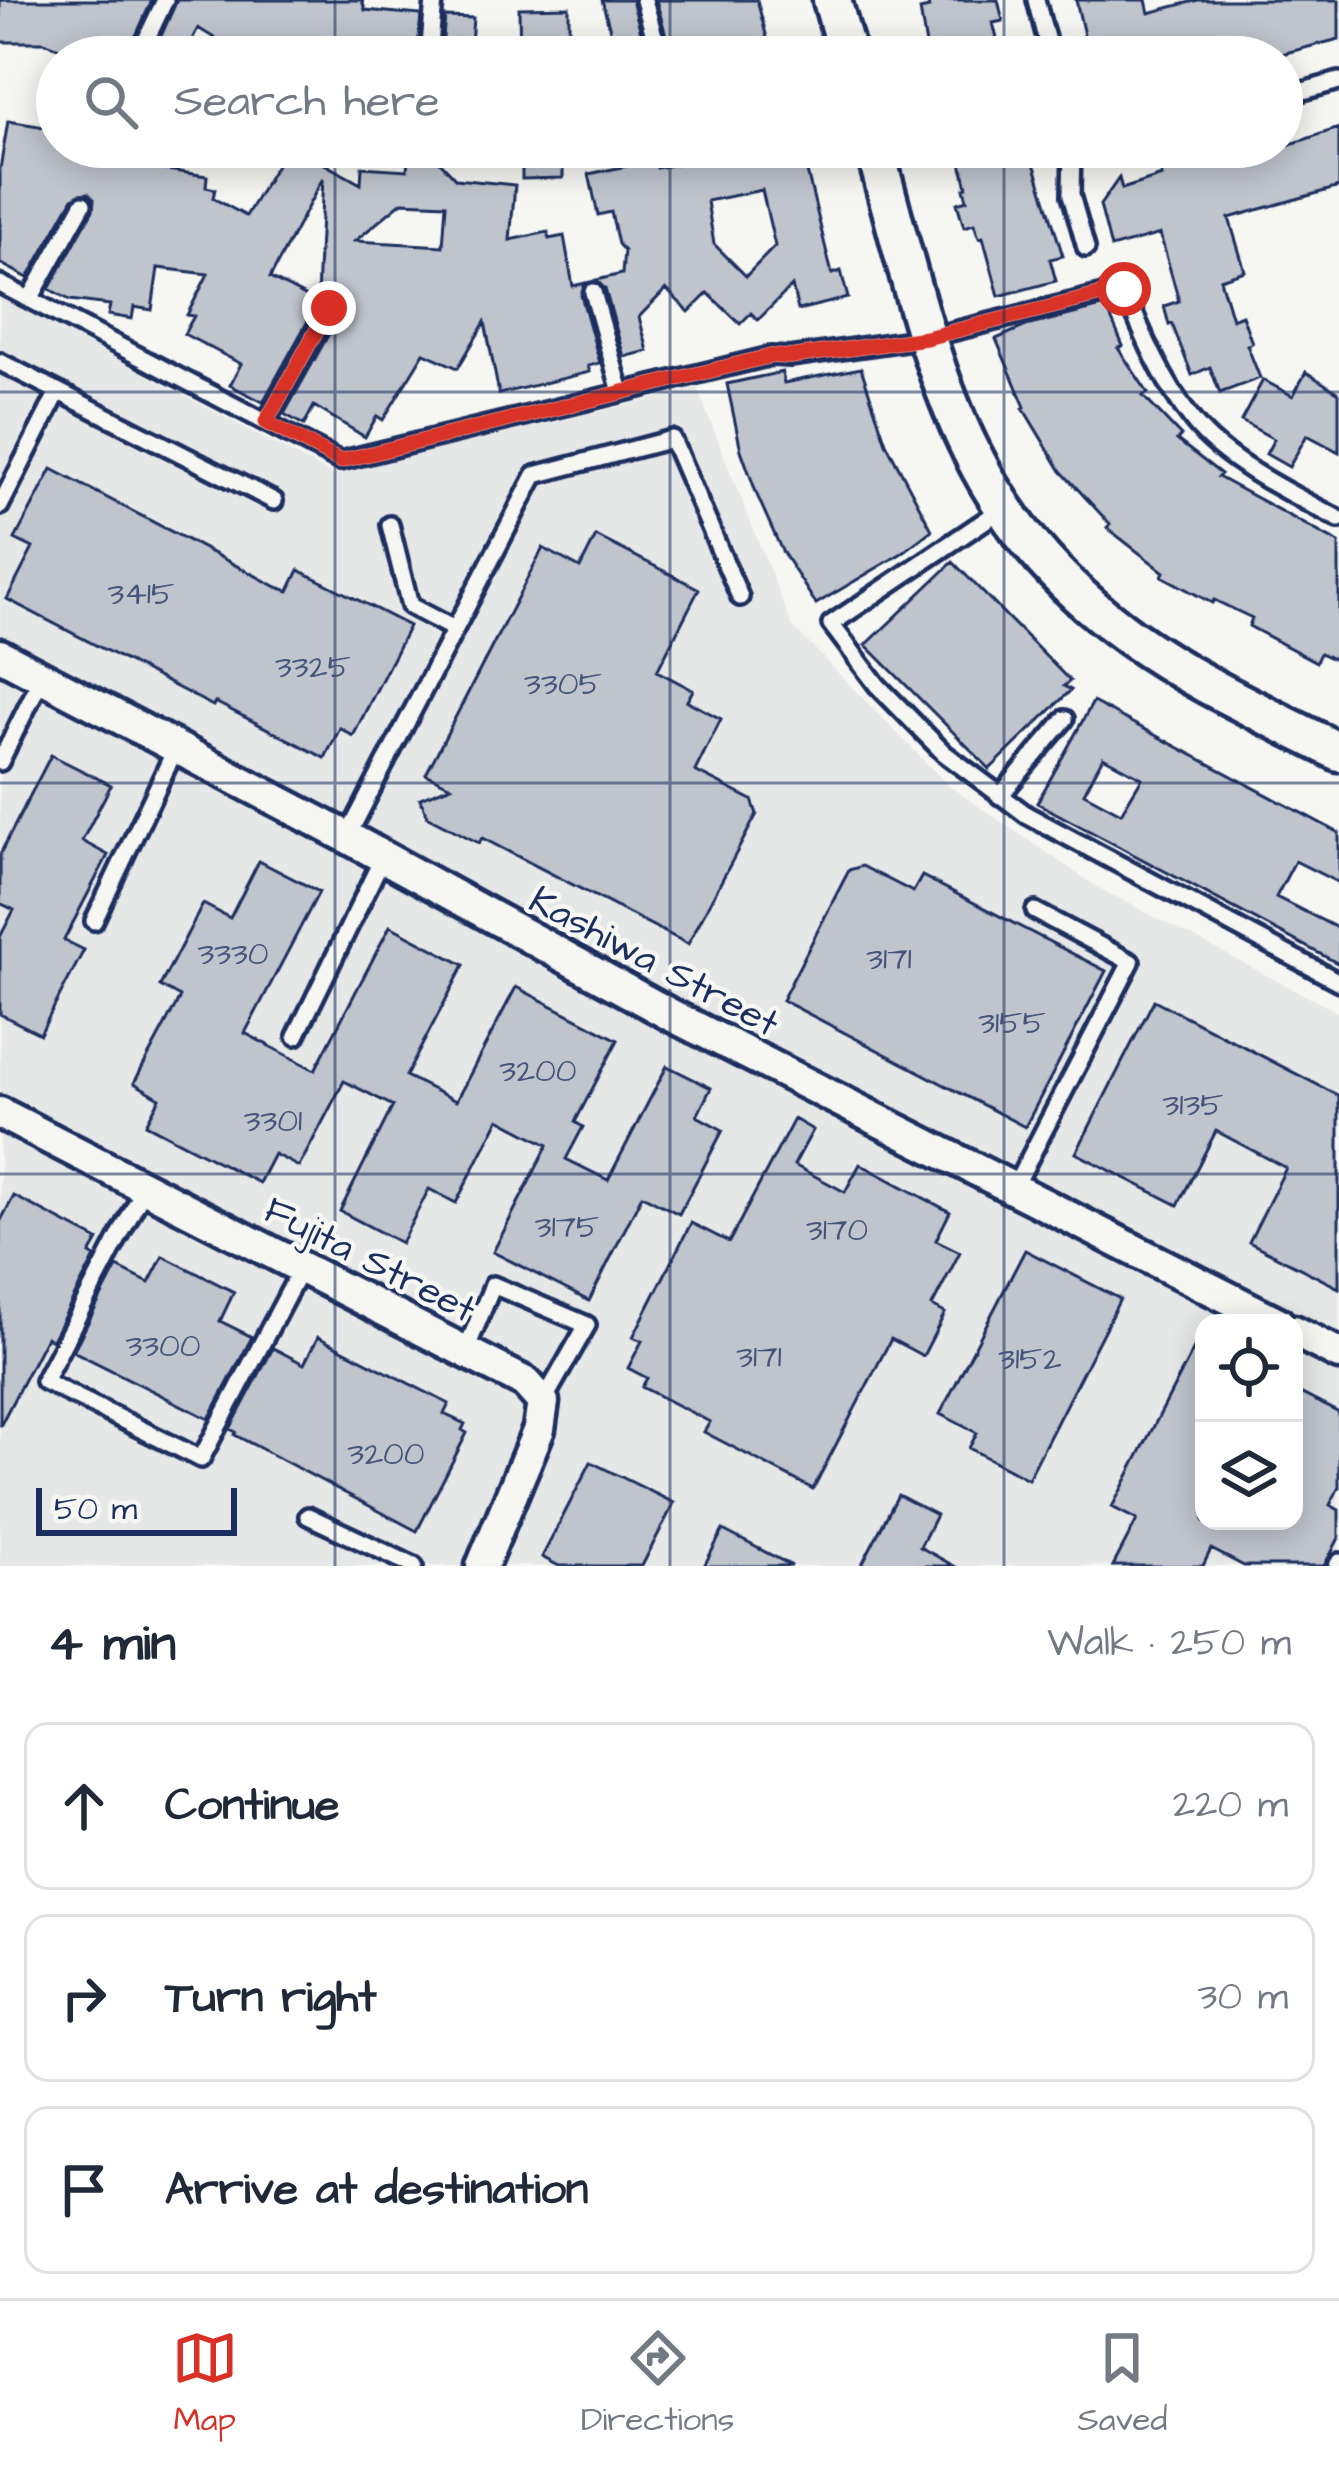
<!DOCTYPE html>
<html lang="en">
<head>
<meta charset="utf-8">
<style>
	body { margin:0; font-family:"Architects Daughter",sans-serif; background:#f6f6f7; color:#1f2937 }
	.controls { position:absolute; right:36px; bottom:36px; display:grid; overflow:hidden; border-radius:24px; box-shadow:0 6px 30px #0003 }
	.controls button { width:108px; height:108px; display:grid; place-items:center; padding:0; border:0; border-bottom:3px solid #e0e1e3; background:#fff; color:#1f2937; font:60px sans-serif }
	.scale { position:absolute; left:36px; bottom:30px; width:201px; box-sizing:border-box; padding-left:12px; border:6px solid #1b2f5e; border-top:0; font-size:33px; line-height:42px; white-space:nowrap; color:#1b2f5e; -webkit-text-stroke:9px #f6f6f2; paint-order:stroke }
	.stop { position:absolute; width:36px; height:36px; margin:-27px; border:9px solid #d93025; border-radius:50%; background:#fff }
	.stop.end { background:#d93025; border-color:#fff; box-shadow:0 3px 12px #0008 }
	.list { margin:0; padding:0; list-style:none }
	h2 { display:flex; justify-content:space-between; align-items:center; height:156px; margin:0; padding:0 48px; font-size:51px }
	h2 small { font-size:39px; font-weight:400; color:#747a83 }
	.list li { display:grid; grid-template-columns:78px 1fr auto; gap:36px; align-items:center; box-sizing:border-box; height:168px; margin:0 24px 24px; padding:0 24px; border:3px solid #e0e1e3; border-radius:24px }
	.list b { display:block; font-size:45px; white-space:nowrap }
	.list em { font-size:39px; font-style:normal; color:#747a83 }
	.icon { flex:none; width:66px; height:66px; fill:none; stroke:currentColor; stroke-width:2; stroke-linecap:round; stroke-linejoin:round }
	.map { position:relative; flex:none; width:1339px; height:1566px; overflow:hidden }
	.search { position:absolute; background:#fff; box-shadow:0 6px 30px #0003; left:36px; right:36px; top:36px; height:132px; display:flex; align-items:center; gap:30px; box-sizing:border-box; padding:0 42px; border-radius:66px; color:#747a83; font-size:45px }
	.sheet { height:732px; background:#fff }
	nav { display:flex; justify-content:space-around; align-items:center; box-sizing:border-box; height:168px; border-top:3px solid #e0e1e3; background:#fff; font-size:33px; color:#747a83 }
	nav a { display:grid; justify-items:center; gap:6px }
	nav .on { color:#d93025 }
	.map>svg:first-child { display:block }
</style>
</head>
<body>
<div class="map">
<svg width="1339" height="1566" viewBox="0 0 1339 1566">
	<rect width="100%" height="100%" fill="#f6f6f2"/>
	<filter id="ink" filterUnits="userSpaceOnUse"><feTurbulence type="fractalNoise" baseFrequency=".00833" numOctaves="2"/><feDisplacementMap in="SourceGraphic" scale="24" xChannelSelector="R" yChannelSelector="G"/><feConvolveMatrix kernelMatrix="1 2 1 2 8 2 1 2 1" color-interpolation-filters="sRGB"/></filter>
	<g filter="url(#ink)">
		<path fill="#e6e7e7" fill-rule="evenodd" d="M0,296L332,475L697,388L792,626L949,786L1097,887L1339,1013V1566H0ZM1204,1323H1294V1521H1204Z"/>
		<path fill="#c0c4cd" stroke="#1b2f5e" stroke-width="3" fill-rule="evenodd" d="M0,0H152L135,38L138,46L147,50L158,43L177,0H362L365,10L421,15L417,57H231L234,50L198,28L183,57H82L44,42H0Z
			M602,0H632L648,57H617Z
			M656,0H757L772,57H672Z
			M927,0H998L1003,21L993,23L1002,57H928L920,10L929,8Z
			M1076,0H1146L1149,13L1198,0H1339V39L1270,57H1089Z
			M569,7V35H560L561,57H520L519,8Z
			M445,17L473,18L470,57H441Z
			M8,121L57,129V147H163L160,169L207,176L206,187L215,189L213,198L246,216L287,147H313L308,155L361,184L362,167L407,170L409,150L441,152L440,162L456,179L515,185L510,240L548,232L549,239L564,236L573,286L585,283L581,295L600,363L588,366L590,372L499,394L485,322L458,368L424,353L383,420L377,416L365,437L314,406L304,425L284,414L340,314L339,301L330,296L319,301L263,402L230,385L241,364L184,334L194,316L187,315L208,274L158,268L152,310L134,307L132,319L108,315L110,305L70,300L49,289L93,210L94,199L88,193L73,198L28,278L0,263V169ZM323,178L318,272L317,302L270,278ZM402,202L446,204L443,246L355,241Z
			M1339,128V187L1229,218L1245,271L1220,279L1232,319L1242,315L1252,343L1247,345L1260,378L1220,393L1210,367L1192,375L1172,324L1169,325L1164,306L1179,301L1160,234L1111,248L1100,205L1119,178L1122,189L1162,176L1154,147H1174L1181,171L1239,153L1240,156L1282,147Z
			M522,147H563V178L522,179Z
			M712,147H801L832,274L841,271L848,298L798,310L792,286L758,320L751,313L740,324L708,293L689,312L666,289L639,317L648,351L624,357L605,289L596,280L622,274L624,251L618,244L611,212L598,215L589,174L655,160L657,168L705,158L704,153L712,151ZM762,190L775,246L746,276L714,244L707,201Z
			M957,147H1029L1063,256L1050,259L1056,281L999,296L983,237L979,238L974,224L964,227L957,203L967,200L964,188L967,187Z
			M1106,306L1123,346L1118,348L1148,393L1143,396L1181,436L1177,440L1221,474L1218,477L1339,543V648L1333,659L1320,653L1316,662L1249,626L1252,618L1214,600L1212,603L1162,576L1164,572L1107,528L1110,524L1061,471L1023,408L1025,407L996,339L1026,326Z
			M861,368L886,443L932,530L902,553L816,604L782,551L757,495L741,450L727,384L782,372L784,383Z
			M1306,372L1339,393V452L1307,435L1289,467L1266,454L1274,439L1241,421L1263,380L1293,396Z
			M52,469L277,587L289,591L299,570L409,626L353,736L340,728L325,758L215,702L213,706L7,599L33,548L15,539Z
			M596,536L699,589L657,671L693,690L687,701L721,719L695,771L752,800L757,814L688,944L482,838L479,843L428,817L420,798L451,786L426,774L543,548L580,568Z
			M953,562L1070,681L1064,686L1071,690L990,769L866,645Z
			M1093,702L1339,833V883L1295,861L1276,897L1339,929V964L1037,803ZM1103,757L1142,778L1121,813L1084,793Z
			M51,755L111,785L82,841L108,855L64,940L84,950L40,1034L0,1014V937L14,910L0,903V854Z
			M259,861L319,892L245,1033L315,1070L390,926L464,965L406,1076L456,1101L516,987L618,1040L575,1122L583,1127L566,1159L608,1180L667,1066L711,1088L697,1116L723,1130L679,1214L642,1195L589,1301L493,1252L548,1145L499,1119L456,1203L429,1189L401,1243L340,1211L393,1106L344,1081L299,1167L274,1154L259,1183L146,1124L160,1098L134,1083L180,997L160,986L203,904L230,918Z
			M862,866L913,892L922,876L1106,971L1025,1127L782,1000L849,870Z
			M1154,1000L1339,1096V1288L1249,1242L1286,1168L1216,1131L1178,1205L1076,1153Z
			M794,1119L813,1130L794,1165L845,1192L860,1164L950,1212L936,1240L960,1252L932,1306L945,1313L923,1356L891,1339L813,1489L704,1432L710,1422L642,1387L647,1378L628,1368L642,1341L633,1337L691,1223L729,1242Z
			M14,1196L98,1240L90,1254L95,1257L52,1340L46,1337L0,1426V1222Z
			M1025,1250L1120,1299L1028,1479L969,1448L977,1433L940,1414Z
			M163,1256L234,1292L220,1321L252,1337L209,1419L73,1351L117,1267L149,1283Z
			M1204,1329V1521H1294V1390L1339,1413V1487L1330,1505L1339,1510V1538L1324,1566H1244L1211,1549L1203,1566H1113L1137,1520L1112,1507Z
			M318,1337L449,1404L444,1414L465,1424L462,1430L467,1433L417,1531L235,1435L236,1432L230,1429L273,1348L304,1364Z
			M591,1462L674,1503L642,1566H559L542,1557Z
			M898,1495L936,1515L920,1547L954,1566H861Z
			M723,1530L792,1566H704Z"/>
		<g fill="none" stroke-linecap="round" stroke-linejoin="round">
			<defs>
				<path id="service" d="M644,0L660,57
					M1036,0L1051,57
					M147,38L165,0
					M429,57L434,0
					M1282,97L1339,81
					M1072,147L1071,195L1086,248
					M0,284L340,461L771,356L790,357L926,338L1124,289C1143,335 1162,381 1193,421C1225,462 1293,495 1339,519
					M593,292L621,392
					M30,299L83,204
					M0,362L274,501
					M266,422L329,308
					M0,506L58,392
					M1002,509L831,624L877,685L944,753L1027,815L1339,982
					M390,525L410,606L454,629
					M0,762L42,677
					M1000,796L1065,719
					M347,837L535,475L672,439L740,597
					M94,921L176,748
					M296,1036L383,857
					M146,1185L44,1381L201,1459L302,1267
					M1013,1190L1131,962L1035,911
					M466,1350L493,1285L587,1325L543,1402
					M308,1516L414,1566
					M1337,1566L1339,1562"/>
				<path id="minor" d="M0,655L347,837L669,1014L1278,1323
					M0,1113L526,1383L543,1402L539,1429L482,1566
					M1294,1331L1339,1354"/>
				<path id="tertiary" d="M832,0L848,57
					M874,147C930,345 951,508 1130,637C1194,683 1269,716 1339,752"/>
			</defs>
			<use href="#service" stroke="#1b2f5e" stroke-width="24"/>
			<use href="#minor" stroke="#1b2f5e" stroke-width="39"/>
			<use href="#tertiary" stroke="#1b2f5e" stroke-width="45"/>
			<use href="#service" stroke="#f6f6f2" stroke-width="15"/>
			<use href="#minor" stroke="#f6f6f2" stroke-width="30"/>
			<use href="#tertiary" stroke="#f6f6f2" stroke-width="36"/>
		</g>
	</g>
	<g fill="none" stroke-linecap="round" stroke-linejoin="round" filter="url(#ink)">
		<path stroke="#d93025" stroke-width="15" d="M329,308L266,422L340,461L771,356L790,357L926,338L1124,289"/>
	</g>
	<path fill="none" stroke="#1b2f5e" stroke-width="3" stroke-opacity="0.55" d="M335,0V57M670,0V57M1004,0V57M335,147V1566M670,147V1566M1004,147V1566M0,392H1339M0,783H1339M0,1174H1339"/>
	<g text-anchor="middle" stroke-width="9" stroke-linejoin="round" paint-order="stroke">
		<g font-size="33" fill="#44547a">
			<text x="141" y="604">3415</text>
			<text x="313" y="677">3325</text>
			<text x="563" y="694">3305</text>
			<text x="233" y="964">3330</text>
			<text x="889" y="969">3171</text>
			<text x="1012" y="1033">3155</text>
			<text x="538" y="1081">3200</text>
			<text x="1193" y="1115">3135</text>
			<text x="273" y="1131">3301</text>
			<text x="567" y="1237">3175</text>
			<text x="837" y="1240">3170</text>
			<text x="163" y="1356">3300</text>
			<text x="759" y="1367">3171</text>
			<text x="1030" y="1369">3152</text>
			<text x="386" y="1464">3200</text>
		</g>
		<g font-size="39" fill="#1b2f5e" stroke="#f6f6f2">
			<text transform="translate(655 960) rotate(28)" y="14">Kashiwa Street</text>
			<text transform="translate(371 1258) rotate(27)" y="14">Fujita Street</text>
		</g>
	</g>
</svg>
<div class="controls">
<button><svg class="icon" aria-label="locate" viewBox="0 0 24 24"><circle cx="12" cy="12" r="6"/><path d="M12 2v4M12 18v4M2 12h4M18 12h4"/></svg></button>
<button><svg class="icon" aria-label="layers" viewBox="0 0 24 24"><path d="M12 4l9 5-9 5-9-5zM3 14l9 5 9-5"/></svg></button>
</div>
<div class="scale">50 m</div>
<div class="stop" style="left:1124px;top:289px"></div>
<div class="stop end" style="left:329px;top:308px"></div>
<div class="search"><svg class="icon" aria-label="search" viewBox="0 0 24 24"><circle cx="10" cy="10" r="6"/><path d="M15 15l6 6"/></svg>Search here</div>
</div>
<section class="sheet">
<h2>4 min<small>Walk · 250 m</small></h2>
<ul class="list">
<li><svg class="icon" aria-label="ahead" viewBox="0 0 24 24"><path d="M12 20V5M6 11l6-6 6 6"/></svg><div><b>Continue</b></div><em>220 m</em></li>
<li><svg class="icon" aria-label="right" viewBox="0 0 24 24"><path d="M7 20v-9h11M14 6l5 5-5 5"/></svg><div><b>Turn right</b></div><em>30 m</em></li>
<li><svg class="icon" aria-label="arrive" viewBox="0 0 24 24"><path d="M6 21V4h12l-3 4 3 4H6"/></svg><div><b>Arrive at destination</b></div></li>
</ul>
</section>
<nav>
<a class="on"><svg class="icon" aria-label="map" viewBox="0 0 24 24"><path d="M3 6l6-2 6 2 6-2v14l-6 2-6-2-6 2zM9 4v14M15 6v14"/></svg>Map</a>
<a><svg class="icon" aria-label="directions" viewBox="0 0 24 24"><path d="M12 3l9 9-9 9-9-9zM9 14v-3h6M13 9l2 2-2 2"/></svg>Directions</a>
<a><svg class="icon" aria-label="saved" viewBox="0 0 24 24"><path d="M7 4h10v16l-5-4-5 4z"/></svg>Saved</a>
</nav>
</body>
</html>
